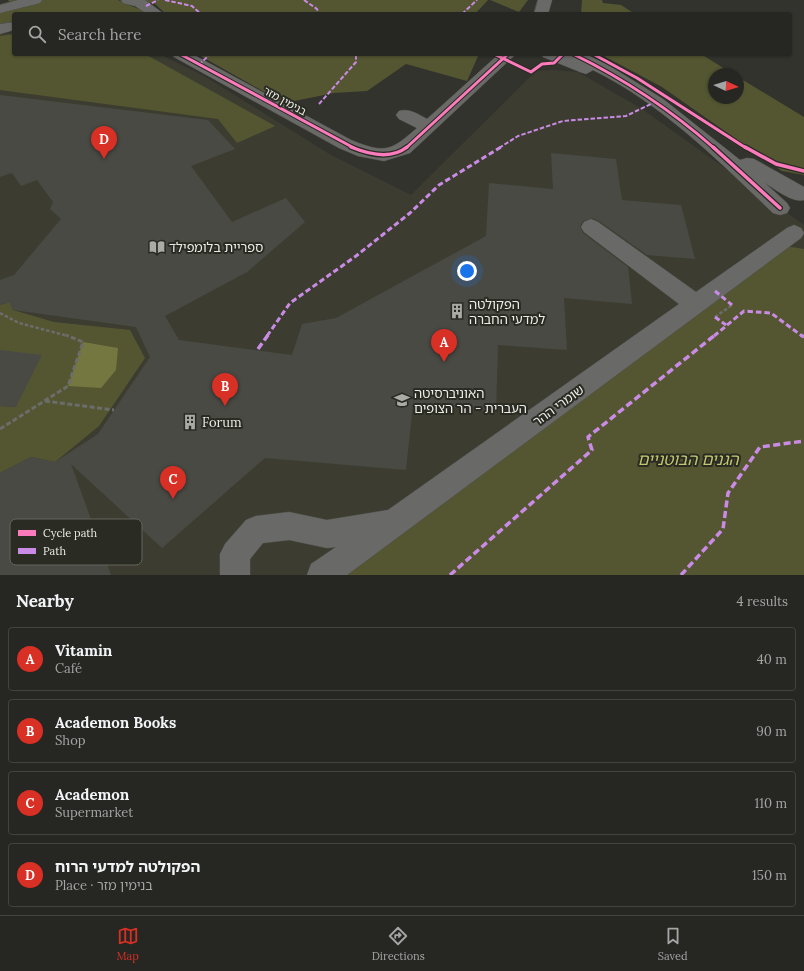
<!DOCTYPE html>
<html lang="en">
<head>
<meta charset="utf-8">
<style>
	body { margin:0; font-family:Lora,"Noto Sans Hebrew",serif; background:#32322f; color:#f1f3f6 }
	.compass { position:absolute; left:708px; top:68px; width:36px; height:36px; border-radius:50%; background:#262622; box-shadow:0 1px 3px #0004; rotate:94deg }
	.you { position:absolute; left:467px; top:271px; width:14px; height:14px; margin:-10px; border:3px solid #fff; border-radius:50%; background:#1a73e8; box-shadow:0 0 0 6px #1a73e833 }
	.badge { display:grid; place-items:center; width:26px; height:26px; border-radius:50%; background:#d93025; color:#fff; font-size:13px; font-weight:700 }
	.pin { position:absolute; translate:-50% -33px; filter:drop-shadow(0 1px 2px #0008) }
	.pin::after { content:''; position:absolute; top:21px; width:14px; height:12px; background:inherit; clip-path:polygon(0 0,100% 0,50% 100%) }
	.list { margin:0; padding:0; list-style:none }
	h2 { display:flex; justify-content:space-between; align-items:center; height:52px; margin:0; padding:0 16px; font-size:17px }
	h2 small { font-size:13px; font-weight:400; color:#a4a5a5 }
	.list li { display:grid; grid-template-columns:26px 1fr auto; gap:12px; align-items:center; box-sizing:border-box; height:64px; margin:0 8px 8px; padding:0 8px; border:1px solid #424340; border-radius:4px }
	.list b { display:block; font-size:15px; white-space:nowrap }
	.list p { margin:0; font-size:13px; white-space:nowrap; color:#a4a5a5 }
	.list em { font-size:13px; font-style:normal; color:#a4a5a5 }
	.icon { flex:none; width:22px; height:22px; fill:none; stroke:currentColor; stroke-width:2; stroke-linecap:round; stroke-linejoin:round }
	.map { position:relative; flex:none; width:804px; height:575px; overflow:hidden }
	.search { position:absolute; background:#262622; box-shadow:0 1px 3px #0004; left:12px; right:12px; top:12px; height:44px; display:flex; align-items:center; gap:10px; box-sizing:border-box; padding:0 14px; border-radius:4px; color:#a4a5a5; font-size:15px }
	.sheet { height:340px; background:#262622 }
	nav { display:flex; justify-content:space-around; align-items:center; box-sizing:border-box; height:56px; border-top:1px solid #424340; background:#262622; font-size:11px; color:#a4a5a5 }
	nav a { display:grid; justify-items:center; gap:2px }
	nav .on { color:#d93025 }
	.map>svg:first-child { display:block }
</style>
</head>
<body>
<div class="map">
<svg width="804" height="575" viewBox="0 0 804 575">
	<rect width="100%" height="100%" fill="#33332e"/>
	<path fill="#3c3d30" d="M14,32V54H159L204,76L331,155L411,195L529,78L538,71L551,70L578,72L642,109L804,225V575H0V34Z"/>
	<path fill="#545632" d="M8,0H118L150,14H14V21L0,24V10L13,7Z
		M140,0H488L475,14H166L155,4Z
		M490,0H528L519,12Z
		M582,0H602L603,3L621,5L635,14H581Z
		M14,34V54H145L275,126L237,143L218,119L0,90V36Z
		M197,54H479L467,81L406,64L367,91L334,93L284,103Z
		M600,54H701L733,74H714V98H738V77L804,117V175L782,171L662,87Z
		M785,246L804,249V575H331Z
		M10,302L13,310L54,322L130,330L145,358L99,426L55,462L31,457L0,473V406L16,407L0,350V305Z"/>
	<path fill="#757741" d="M83,342L118,348L116,370L101,388L68,386Z"/>
	<path fill="#4a4a45" d="M0,95L208,120L235,149L191,166L232,222L286,198L305,222L247,272L165,316L179,340L292,355L302,324L336,318L486,236L489,183L553,189L551,153L616,159L622,200L681,205L695,259L647,255L599,221L592,218L583,221L580,226L583,233L628,267L632,304L564,298L567,350L498,345L496,412L413,404L406,470L265,458L162,548L71,464L111,575H0V473L31,457L55,462L98,434L150,357L136,327L13,310L10,302L0,305V280L14,275L61,219L50,209L53,202L37,180L21,186L12,173L0,177Z
		M0,350L42,355L16,407L0,406Z"/>
	<g fill="none" stroke-linecap="round" stroke-linejoin="round">
		<defs>
			<path id="minor" d="M18,0H42L40,3L0,13V5Z
				M121,0H145L164,14H147L135,6L123,3Z
				M538,0H552L548,14H534Z
				M14,22V30L0,34V24Z
				M172,54H192L351,140C385,154 391,151 417,128L399,119L396,115L399,111C409,108 418,114 427,119L499,54H516L410,153L384,161L358,156L339,148L174,57Z
				M541,54H585L608,65L663,99L740,160L747,158L754,159L804,187V200C792,203 775,189 765,183L787,203L790,208L787,213L780,215L773,213C719,161 662,104 593,70L586,74L580,72L543,57Z
				M591,219L598,222L696,292L787,228L794,225L801,228L804,233L801,238L347,575H307L311,564L336,547L327,548L289,540L263,543L250,559V575H220V554L225,544L246,520L256,516L289,512L327,520L388,510L679,304L584,232L581,227L584,222Z"/>
		</defs>
		<use href="#minor" stroke="#50504c" stroke-width="1"/>
		<path stroke="#6c6c6a" stroke-width="2.5" stroke-dasharray="3.5 2" stroke-linecap="butt" d="M0,313L19,323L68,336
			M715,317L732,305"/>
		<path stroke="#6c6c6a" stroke-width="3" stroke-dasharray="5 2.5" stroke-linecap="butt" d="M45,401L114,410
			M0,429L68,386L83,342L66,335"/>
		<use href="#minor" fill="#696967" fill-rule="evenodd"/>
		<path stroke="#ca8be6" stroke-width="2" stroke-dasharray="4.5 2" stroke-linecap="butt" d="M165,0L192,6L201,14
			M304,0L317,9L319,14
			M146,6L158,0
			M462,14L477,0
			M199,65L210,54
			M319,104L356,62V54
			M499,148L518,136L563,121L626,116L655,102"/>
		<path stroke="#ca8be6" stroke-width="3" stroke-dasharray="5.5 3" stroke-linecap="butt" d="M715,291L732,305
			M715,317L726,325
			M267,336L290,303L356,256L410,213L439,185L501,147
			M714,336L744,311L771,313L802,336"/>
		<path stroke="#ca8be6" stroke-width="3.5" stroke-dasharray="7 3.5" stroke-linecap="butt" d="M801,335L804,337
			M258,349L268,335
			M450,575L592,450L588,437L715,335
			M681,575L723,529L728,493L760,447L804,441"/>
		<defs>
			<path id="cycleway-far1" d="M180,54L354,148
				M494,54L531,72L542,64L554,63L563,54
				M573,54C624,79 671,110 714,148
				M593,54L637,78L746,148
				M406,148L508,54"/>
			<path id="cycleway" d="M351,147C368,154 391,160 407,147
				M713,147L780,208
				M745,147L776,164L804,171"/>
		</defs>
		<use href="#cycleway-far1" stroke="#2a2b23" stroke-width="5"/>
		<use href="#cycleway" stroke="#2a2b23" stroke-width="6"/>
		<use href="#cycleway-far1" stroke="#fd7abc" stroke-width="3"/>
		<use href="#cycleway" stroke="#fd7abc" stroke-width="3.5"/>
	</g>
	<defs>
		<symbol id="library-bare" viewBox="-9 -9 18 18"><path d="M-6-4Q-3-5.5-.7-3.5V5Q-3 3-6 4ZM6-4Q3-5.5 .7-3.5V5Q3 3 6 4Z" fill="#ababa6" stroke="#2a2b23" stroke-width="2.5" paint-order="stroke"/></symbol>
		<symbol id="building-bare" viewBox="-9 -9 18 18"><path d="M-4-6H4V6H1V3H-1V6H-4ZM-2.5-4.3h1.7v1.8h-1.7ZM.8-4.3h1.7v1.8H.8ZM-2.5-1h1.7V.8h-1.7ZM.8-1h1.7V.8H.8Z" fill="#ababa6" stroke="#2a2b23" stroke-width="2.5" paint-order="stroke"/></symbol>
		<symbol id="university-bare" viewBox="-9 -9 18 18"><path d="M0-5L7-2L0 1L-7-2ZM-4 1L0 2.5L4 1V4Q0 6-4 4Z" fill="#ababa6" stroke="#2a2b23" stroke-width="2.5" paint-order="stroke"/></symbol>
	</defs>
	<g fill-rule="evenodd">
		<use href="#library-bare" x="146" y="236" width="22" height="22"/>
		<use href="#building-bare" x="446" y="300" width="22" height="22"/>
		<use href="#university-bare" x="391" y="389" width="22" height="22"/>
		<use href="#building-bare" x="179" y="411" width="22" height="22"/>
	</g>
	<g text-anchor="middle" stroke-width="4" stroke-linejoin="round" paint-order="stroke">
		<g font-size="11" fill="#ebece6" stroke="#2a2b23">
			<text transform="translate(285 101) rotate(29)" y="4">בנימין מזר</text>
		</g>
		<g font-size="13" fill="#ebece6" stroke="#2a2b23" text-anchor="start">
			<text x="169" y="252">ספריית בלומפילד</text>
			<text x="469" y="309">הפקולטה<tspan x="469" dy="15">למדעי החברה</tspan></text>
			<text x="414" y="398">האוניברסיטה<tspan x="414" dy="15">העברית - הר הצופים</tspan></text>
			<text x="202" y="427">Forum</text>
		</g>
		<g font-size="13" fill="#ebece6" stroke="#2a2b23">
			<text transform="translate(558 405) rotate(-36)" y="5">שומרי ההר</text>
		</g>
		<g font-size="16" font-style="italic" fill="#c2c76f" stroke="#2a2b23">
			<text x="688" y="465">הגנים הבוטניים</text>
		</g>
	</g>
	<rect x="10" y="519" width="132" height="46" rx="6" fill="#2a2b23" stroke="#64655e" stroke-width="1"/>
	<rect x="18" y="530" width="18" height="6" fill="#fd7abc"/>
	<rect x="18" y="548" width="18" height="6" fill="#ca8be6"/>
	<g font-size="11" fill="#ebece6">
		<text x="43" y="537">Cycle path</text>
		<text x="43" y="555">Path</text>
	</g>
</svg>
<svg class="compass" viewBox="-18 -18 36 36"><path d="M0-13l5 13h-10z" fill="#e53935"/><path d="M0 13l5-13h-10z" fill="#a4a5a5"/></svg>
<div class="you"></div>
<div class="pin badge" style="left:444px;top:362px">A</div>
<div class="pin badge" style="left:225px;top:406px">B</div>
<div class="pin badge" style="left:173px;top:499px">C</div>
<div class="pin badge" style="left:104px;top:159px">D</div>
<div class="search"><svg class="icon" aria-label="search" viewBox="0 0 24 24"><circle cx="10" cy="10" r="6"/><path d="M15 15l6 6"/></svg>Search here</div>
</div>
<section class="sheet">
<h2>Nearby<small>4 results</small></h2>
<ul class="list">
<li><span class="badge">A</span><div><b>Vitamin</b><p>Café</p></div><em>40 m</em></li>
<li><span class="badge">B</span><div><b>Academon Books</b><p>Shop</p></div><em>90 m</em></li>
<li><span class="badge">C</span><div><b>Academon</b><p>Supermarket</p></div><em>110 m</em></li>
<li><span class="badge">D</span><div><b>הפקולטה למדעי הרוח</b><p>Place · בנימין מזר</p></div><em>150 m</em></li>
</ul>
</section>
<nav>
<a class="on"><svg class="icon" aria-label="map" viewBox="0 0 24 24"><path d="M3 6l6-2 6 2 6-2v14l-6 2-6-2-6 2zM9 4v14M15 6v14"/></svg>Map</a>
<a><svg class="icon" aria-label="directions" viewBox="0 0 24 24"><path d="M12 3l9 9-9 9-9-9zM9 14v-3h6M13 9l2 2-2 2"/></svg>Directions</a>
<a><svg class="icon" aria-label="saved" viewBox="0 0 24 24"><path d="M7 4h10v16l-5-4-5 4z"/></svg>Saved</a>
</nav>
</body>
</html>
